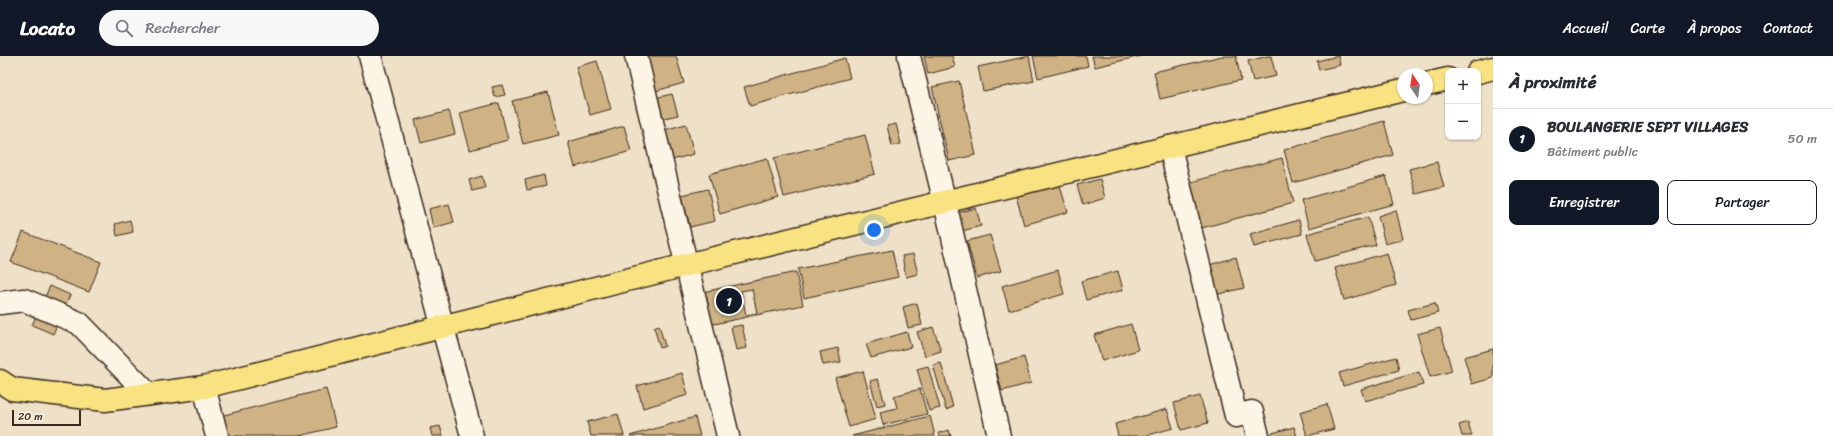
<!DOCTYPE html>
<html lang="fr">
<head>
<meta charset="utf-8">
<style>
	body { margin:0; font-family:Sriracha,sans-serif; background:#f7f7f7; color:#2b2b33 }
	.controls { position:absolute; right:12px; top:12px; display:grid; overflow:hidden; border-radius:8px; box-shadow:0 1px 3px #0004 }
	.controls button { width:36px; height:36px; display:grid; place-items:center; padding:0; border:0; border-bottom:1px solid #e1e1e2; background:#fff; color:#2b2b33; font:20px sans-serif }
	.compass { position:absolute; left:1397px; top:12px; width:36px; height:36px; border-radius:50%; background:#fff; box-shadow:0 1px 3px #0004; rotate:347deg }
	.scale { position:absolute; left:12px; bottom:10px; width:69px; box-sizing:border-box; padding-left:4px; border:2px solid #3b2a1e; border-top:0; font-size:11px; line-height:14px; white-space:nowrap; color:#3b2a1e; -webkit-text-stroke:3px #fcf5e5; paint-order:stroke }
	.you { position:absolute; left:874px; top:174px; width:14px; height:14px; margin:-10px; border:3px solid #fff; border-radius:50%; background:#1a73e8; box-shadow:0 0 0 6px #1a73e833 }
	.badge { display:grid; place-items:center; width:26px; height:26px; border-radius:50%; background:#111827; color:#fff; font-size:13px; font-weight:700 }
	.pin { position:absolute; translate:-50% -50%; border:2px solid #fff; box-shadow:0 1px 4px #0006 }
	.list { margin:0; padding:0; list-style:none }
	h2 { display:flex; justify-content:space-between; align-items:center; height:52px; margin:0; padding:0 16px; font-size:17px }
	h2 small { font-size:13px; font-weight:400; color:#7c7c81 }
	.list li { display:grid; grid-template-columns:26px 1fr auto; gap:12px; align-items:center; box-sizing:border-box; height:60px; padding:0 16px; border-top:1px solid #e1e1e2 }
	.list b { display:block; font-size:15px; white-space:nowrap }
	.list p { margin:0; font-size:13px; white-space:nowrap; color:#7c7c81 }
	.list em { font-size:13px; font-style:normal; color:#7c7c81 }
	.actions { display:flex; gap:8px; padding:12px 16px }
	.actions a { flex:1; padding:9px 0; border:1px solid #111827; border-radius:8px; text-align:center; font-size:14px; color:#111827 }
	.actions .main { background:#111827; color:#fff }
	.icon { flex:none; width:22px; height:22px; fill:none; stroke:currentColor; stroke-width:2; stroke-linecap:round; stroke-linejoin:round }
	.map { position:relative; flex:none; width:1493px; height:380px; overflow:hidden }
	header { display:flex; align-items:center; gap:24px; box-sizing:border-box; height:56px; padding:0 20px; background:#111827; color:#fff }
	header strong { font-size:19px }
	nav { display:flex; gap:22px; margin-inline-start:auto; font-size:14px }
	.search { width:280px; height:36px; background:#f7f7f7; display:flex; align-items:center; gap:10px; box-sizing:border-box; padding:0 14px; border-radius:22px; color:#7c7c81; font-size:15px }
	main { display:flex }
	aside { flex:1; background:#fff }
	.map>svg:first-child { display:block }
</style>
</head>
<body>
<header>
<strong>Locato</strong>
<div class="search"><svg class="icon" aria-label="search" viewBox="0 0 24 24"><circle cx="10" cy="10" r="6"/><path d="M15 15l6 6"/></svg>Rechercher</div>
<nav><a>Accueil</a><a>Carte</a><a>À propos</a><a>Contact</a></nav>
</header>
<main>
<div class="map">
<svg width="1493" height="380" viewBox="0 0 1493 380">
	<rect width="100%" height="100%" fill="#efe1c8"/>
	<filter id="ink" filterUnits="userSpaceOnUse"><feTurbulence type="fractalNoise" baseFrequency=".025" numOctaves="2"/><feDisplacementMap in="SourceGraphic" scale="8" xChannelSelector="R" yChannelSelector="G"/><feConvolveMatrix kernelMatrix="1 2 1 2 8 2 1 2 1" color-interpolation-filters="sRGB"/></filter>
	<g filter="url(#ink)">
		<path fill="#d0b384" stroke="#3b2a1e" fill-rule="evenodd" d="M642,0H676L684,27L652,36Z
			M924,0H952L955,11L928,18Z
			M1029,0L1034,25L983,35L978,11Z
			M1033,0H1086L1088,10L1038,22Z
			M1092,0H1141L1095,11Z
			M1222,0H1236L1241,24L1160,43L1154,16Z
			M1268,0H1271L1276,20L1253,25L1248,5Z
			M1338,0L1340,9L1319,14L1317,5Z
			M845,2L850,22L750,50L744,31Z
			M597,5L611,53L590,59L576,11Z
			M959,25L976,99L949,105L932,31Z
			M502,29L505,39L495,41L492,31Z
			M548,36L559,79L523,88L512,45Z
			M672,38L678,59L660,63L655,42Z
			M499,47L508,84L470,94L460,57Z
			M449,55L455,78L421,87L415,64Z
			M1384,65L1393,99L1293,127L1284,94Z
			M686,68L694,98L672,104L664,74Z
			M896,68L901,88L892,90L887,70Z
			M624,70L631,95L575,111L568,86Z
			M865,79L875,118L784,141L774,102Z
			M767,102L778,141L720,158L709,118Z
			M1282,102L1293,147L1198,173L1187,127Z
			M1437,106L1444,131L1416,138L1409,113Z
			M544,119L546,130L527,134L525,124Z
			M482,120L485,132L472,135L469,124Z
			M1386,120L1394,148L1309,172L1301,144Z
			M1100,123L1105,142L1083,149L1077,129Z
			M1058,124L1068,156L1024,169L1015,136Z
			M708,133L715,165L690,171L682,139Z
			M449,148L454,166L433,172L429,153Z
			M976,152L981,170L962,175L957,157Z
			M1396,154L1403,183L1385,188L1378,160Z
			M1368,161L1376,189L1315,205L1307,178Z
			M130,164L133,176L117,180L115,168Z
			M1299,164L1302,178L1254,191L1250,178Z
			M23,176L101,206L89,236L11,206Z
			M990,179L1001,215L977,222L967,185Z
			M892,194L898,221L804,242L798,213Z
			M1387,197L1396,229L1344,244L1335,212Z
			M913,198L918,218L906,221L902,200Z
			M1236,201L1244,232L1215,239L1206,210Z
			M1058,214L1064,238L1009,254L1002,230Z
			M1118,215L1123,234L1086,244L1081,225Z
			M796,216L803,249L705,270L698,237ZM752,233L757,257L746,259L741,235Z
			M50,230L70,239L53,278L32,269Z
			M917,247L922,269L908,272L903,251Z
			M1435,247L1438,257L1411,264L1408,254Z
			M1131,268L1138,294L1102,305L1094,279Z
			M659,269L665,290L660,292L654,271Z
			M742,269L747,292L736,294L731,271Z
			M933,271L941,295L925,300L917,276Z
			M1440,272L1452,315L1430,321L1417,278Z
			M907,276L911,291L871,302L866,288Z
			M838,292L841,306L823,309L820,296Z
			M1493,293V322L1472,328L1464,301Z
			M1024,301L1031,327L1002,335L995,309Z
			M1396,301L1399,314L1343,330L1339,317Z
			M941,307L953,351L946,354L933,309Z
			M928,310L940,352L929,355L917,313Z
			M863,315L876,363L849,371L835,322Z
			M1419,316L1423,329L1365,345L1361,333Z
			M682,317L688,339L643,352L637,330Z
			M878,323L885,348L877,350L870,325Z
			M326,333L336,371L299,380H225L220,360Z
			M920,333L927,358L883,369L880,356L897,352L894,340Z
			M1200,340L1208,367L1181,374L1174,347Z
			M1327,348L1334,373L1307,380L1300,356Z
			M1167,353L1173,372L1145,380H1118L1115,368Z
			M618,358L624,380H591L587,366Z
			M930,360L935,380H852Z
			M695,361L700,380H630Z
			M1468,366L1472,380H1462L1459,369Z
			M440,370L443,380H432L430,372Z
			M1294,371L1297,380H1266L1265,379Z
			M949,374L951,380H940L939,377Z"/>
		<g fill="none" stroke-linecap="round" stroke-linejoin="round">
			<defs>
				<path id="minor" d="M370,0L472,380
					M636,0L728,380
					M909,0L945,147L999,380
					M1170,91L1236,360L1252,356L1258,380
					M0,247L24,244L79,267L148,338
					M204,331L217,380"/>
				<path id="major" d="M1478,16L1493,12
					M1427,28L1448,23
					M0,325L12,333L105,344L204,331L686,209L1403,34"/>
			</defs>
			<use href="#minor" stroke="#3b2a1e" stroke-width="25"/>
			<use href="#major" stroke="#3b2a1e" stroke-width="25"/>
			<use href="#minor" stroke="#fcf5e5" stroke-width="22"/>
			<use href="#major" stroke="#f8e281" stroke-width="22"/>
		</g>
	</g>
</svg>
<div class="controls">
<button>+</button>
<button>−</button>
</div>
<svg class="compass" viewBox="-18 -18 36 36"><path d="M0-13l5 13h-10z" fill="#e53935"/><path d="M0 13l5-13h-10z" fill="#7c7c81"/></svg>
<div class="scale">20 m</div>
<div class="you"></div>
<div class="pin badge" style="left:729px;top:245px">1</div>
</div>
<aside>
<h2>À proximité<small></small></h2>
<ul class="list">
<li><span class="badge">1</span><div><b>BOULANGERIE SEPT VILLAGES</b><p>Bâtiment public</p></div><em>50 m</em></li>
</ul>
<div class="actions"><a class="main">Enregistrer</a><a>Partager</a></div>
</aside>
</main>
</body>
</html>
